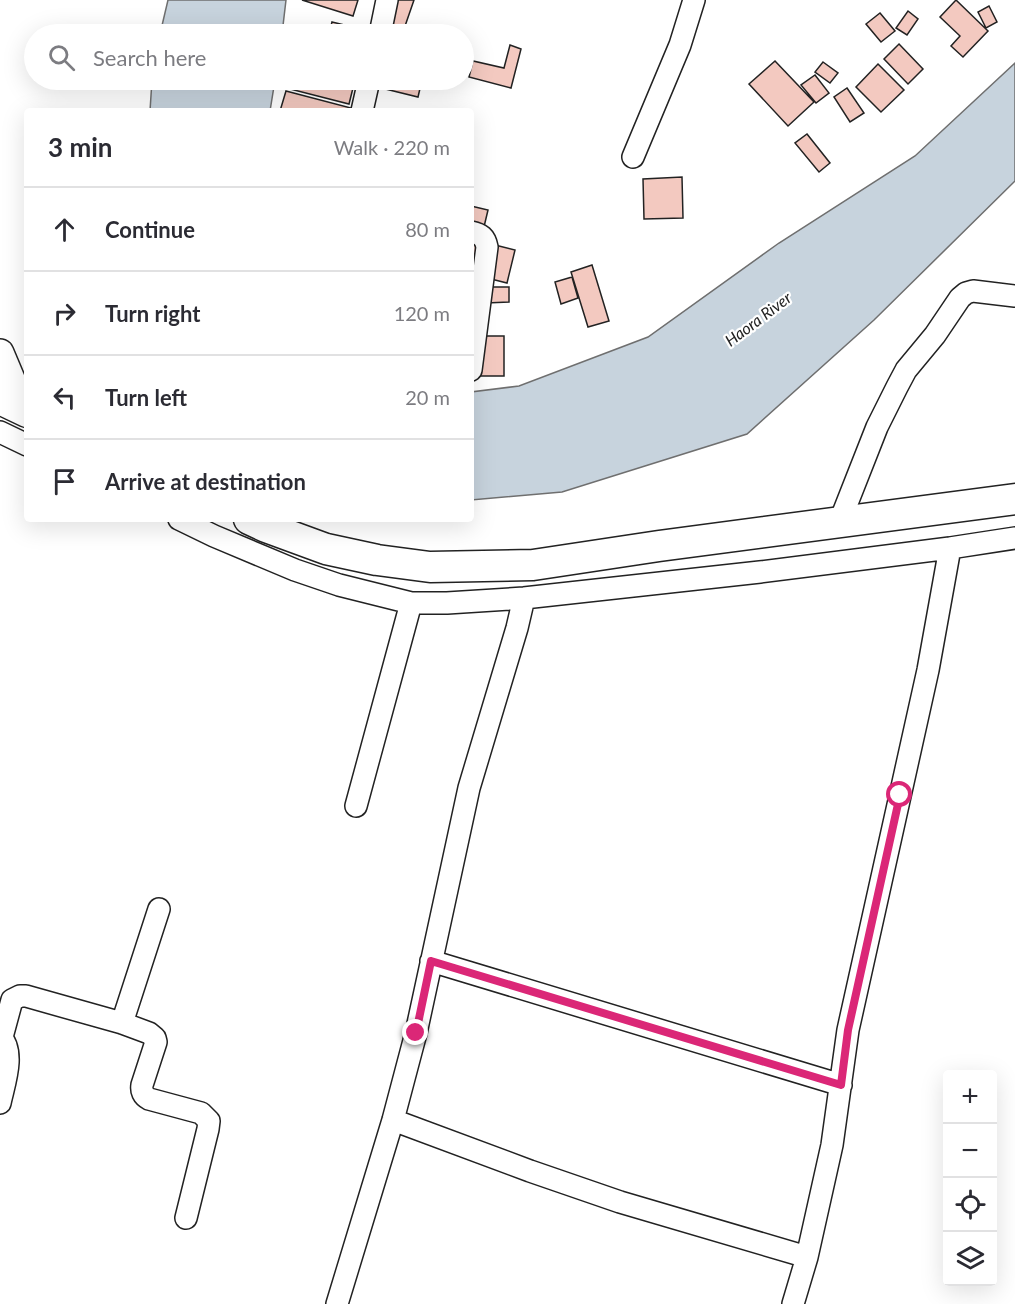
<!DOCTYPE html>
<html lang="en">
<head>
<meta charset="utf-8">
<style>
	body { margin:0; font-family:Lato,sans-serif; background:#f2f2f3; color:#2b2b33 }
	.controls { position:absolute; right:18px; bottom:18px; display:grid; overflow:hidden; border-radius:6px; box-shadow:0 6px 24px #0002 }
	.controls button { width:54px; height:54px; display:grid; place-items:center; padding:0; border:0; border-bottom:2px solid #e1e1e2; background:#fff; color:#2b2b33; font:30px sans-serif }
	.stop { position:absolute; width:18px; height:18px; margin:-14px; border:4px solid #db2777; border-radius:50%; background:#fff }
	.stop.end { background:#db2777; border-color:#fff; box-shadow:0 2px 6px #0008 }
	.list { margin:0; padding:0; list-style:none }
	h2 { display:flex; justify-content:space-between; align-items:center; height:78px; margin:0; padding:0 24px; font-size:26px }
	h2 small { font-size:20px; font-weight:400; color:#7c7c81 }
	.list li { display:grid; grid-template-columns:39px 1fr auto; gap:18px; align-items:center; box-sizing:border-box; height:84px; padding:0 24px; border-top:2px solid #e1e1e2 }
	.list b { display:block; font-size:22px; white-space:nowrap }
	.list em { font-size:20px; font-style:normal; color:#7c7c81 }
	.icon { flex:none; width:33px; height:33px; fill:none; stroke:currentColor; stroke-width:2; stroke-linecap:round; stroke-linejoin:round }
	.map { position:relative; flex:none; width:1015px; height:1304px; overflow:hidden }
	.search { position:absolute; background:#fff; box-shadow:0 6px 24px #0002; left:24px; top:24px; width:450px; height:66px; display:flex; align-items:center; gap:15px; box-sizing:border-box; padding:0 21px; border-radius:33px; color:#7c7c81; font-size:22px }
	.panel { position:absolute; background:#fff; box-shadow:0 6px 24px #0002; left:24px; top:108px; width:450px; height:414px; border-radius:6px }
	.map>svg:first-child { display:block }
</style>
</head>
<body>
<div class="map">
<svg width="1015" height="1304" viewBox="0 0 1015 1304">
	<rect width="100%" height="100%" fill="#fff"/>
	<path fill="#c7d3dd" stroke="#6f6f6f" stroke-width="1.5" d="M168,0H286L282,34H160Z
		M1015,63V181L874,320L747,434L562,492L471,500V392L519,386L648,337L779,243L915,156Z
		M152,80H275L270,111H150Z"/>
	<path fill="#f3c9c0" stroke="#222" stroke-width="1.5" d="M302,0H358L353,16Z
		M391,0H414L404,29L384,22Z
		M956,0L988,31L963,57L951,46L960,36L940,17Z
		M989,6L997,22L986,28L978,12Z
		M908,11L918,19L907,35L896,28Z
		M880,13L895,31L881,42L866,24Z
		M332,22L357,28L355,34H329Z
		M386,24L418,34H382Z
		M899,44L923,69L908,84L884,59Z
		M510,45L521,49L511,88L469,77L473,61L504,68Z
		M775,61L814,102L788,126L749,84Z
		M823,62L838,73L830,83L815,72Z
		M878,64L904,90L881,112L856,87Z
		M815,75L829,93L816,103L801,85Z
		M292,80H355L349,104L290,89Z
		M371,80H422L418,97L369,85Z
		M847,88L864,113L850,122L834,97Z
		M286,91L351,108V111H280Z
		M807,134L830,163L819,172L795,143Z
		M682,177L683,218L644,219L643,179Z
		M471,206L488,210L483,231L471,228Z
		M471,237L480,239L473,269L471,268Z
		M495,245L515,250L507,283L487,278Z
		M592,265L609,321L588,327L571,272Z
		M572,277L578,298L561,304L555,282Z
		M485,287H509V302L486,303Z
		M479,336H504V376H480Z"/>
	<g fill="none" stroke-linecap="round" stroke-linejoin="round">
		<defs>
			<path id="minor" d="M380,34L387,0
				M362,111L369,80
				M633,157L680,45L694,0
				M471,232C481,234 485,237 487,247L471,370
				M0,432L27,445
				M179,519L214,536L295,570L339,585L411,603H447L524,598L760,572L950,548L1015,538
				M840,521L877,427L897,387L906,370L935,335L960,298L966,293L973,291L1015,296
				M356,806L411,603
				M431,961L841,1085
				M122,1023L159,909
				M0,1036C16,1052 4,1084 0,1103
				M2,1037L12,1000L20,996H26L122,1023L149,1033L155,1038L156,1042L142,1085C141,1091 143,1096 149,1099L201,1113L209,1121L208,1129L186,1218
				M393,1120L530,1171L620,1202L807,1257
				M337,1304L393,1120L416,1033L469,788L517,628L524,598
				M793,1304L807,1257L832,1145L848,1030L928,670L950,548"/>
			<path id="tertiary" d="M0,353L24,410"/>
			<path id="secondary" d="M0,399L27,412
				M249,519L266,527L326,549L377,560L430,567L533,565L659,546L1015,499"/>
		</defs>
		<use href="#minor" stroke="#222" stroke-width="24"/>
		<use href="#tertiary" stroke="#222" stroke-width="30"/>
		<use href="#secondary" stroke="#222" stroke-width="33"/>
		<use href="#minor" stroke="#fff" stroke-width="21"/>
		<use href="#tertiary" stroke="#fff" stroke-width="27"/>
		<use href="#secondary" stroke="#fff" stroke-width="30"/>
	</g>
	<g fill="none" stroke-linecap="round" stroke-linejoin="round">
		<path stroke="#db2777" stroke-width="8" d="M416,1033L431,961L841,1085L848,1030L900,795"/>
	</g>
	<g text-anchor="middle" stroke-width="4.5" stroke-linejoin="round" paint-order="stroke">
		<g font-size="16" font-style="italic" fill="#222" stroke="#fff">
			<text transform="translate(758 319) rotate(-37)" y="6">Haora River</text>
		</g>
	</g>
</svg>
<div class="controls">
<button>+</button>
<button>−</button>
<button><svg class="icon" aria-label="locate" viewBox="0 0 24 24"><circle cx="12" cy="12" r="6"/><path d="M12 2v4M12 18v4M2 12h4M18 12h4"/></svg></button>
<button><svg class="icon" aria-label="layers" viewBox="0 0 24 24"><path d="M12 4l9 5-9 5-9-5zM3 14l9 5 9-5"/></svg></button>
</div>
<div class="stop" style="left:900px;top:795px"></div>
<div class="stop end" style="left:416px;top:1033px"></div>
<div class="search"><svg class="icon" aria-label="search" viewBox="0 0 24 24"><circle cx="10" cy="10" r="6"/><path d="M15 15l6 6"/></svg>Search here</div>
<section class="panel">
<h2>3 min<small>Walk · 220 m</small></h2>
<ul class="list">
<li><svg class="icon" aria-label="ahead" viewBox="0 0 24 24"><path d="M12 20V5M6 11l6-6 6 6"/></svg><div><b>Continue</b></div><em>80 m</em></li>
<li><svg class="icon" aria-label="right" viewBox="0 0 24 24"><path d="M7 20v-9h11M14 6l5 5-5 5"/></svg><div><b>Turn right</b></div><em>120 m</em></li>
<li><svg class="icon" aria-label="left" viewBox="0 0 24 24"><path d="M17 20v-9H6M10 6l-5 5 5 5"/></svg><div><b>Turn left</b></div><em>20 m</em></li>
<li><svg class="icon" aria-label="arrive" viewBox="0 0 24 24"><path d="M6 21V4h12l-3 4 3 4H6"/></svg><div><b>Arrive at destination</b></div></li>
</ul>
</section>
</div>
</body>
</html>
